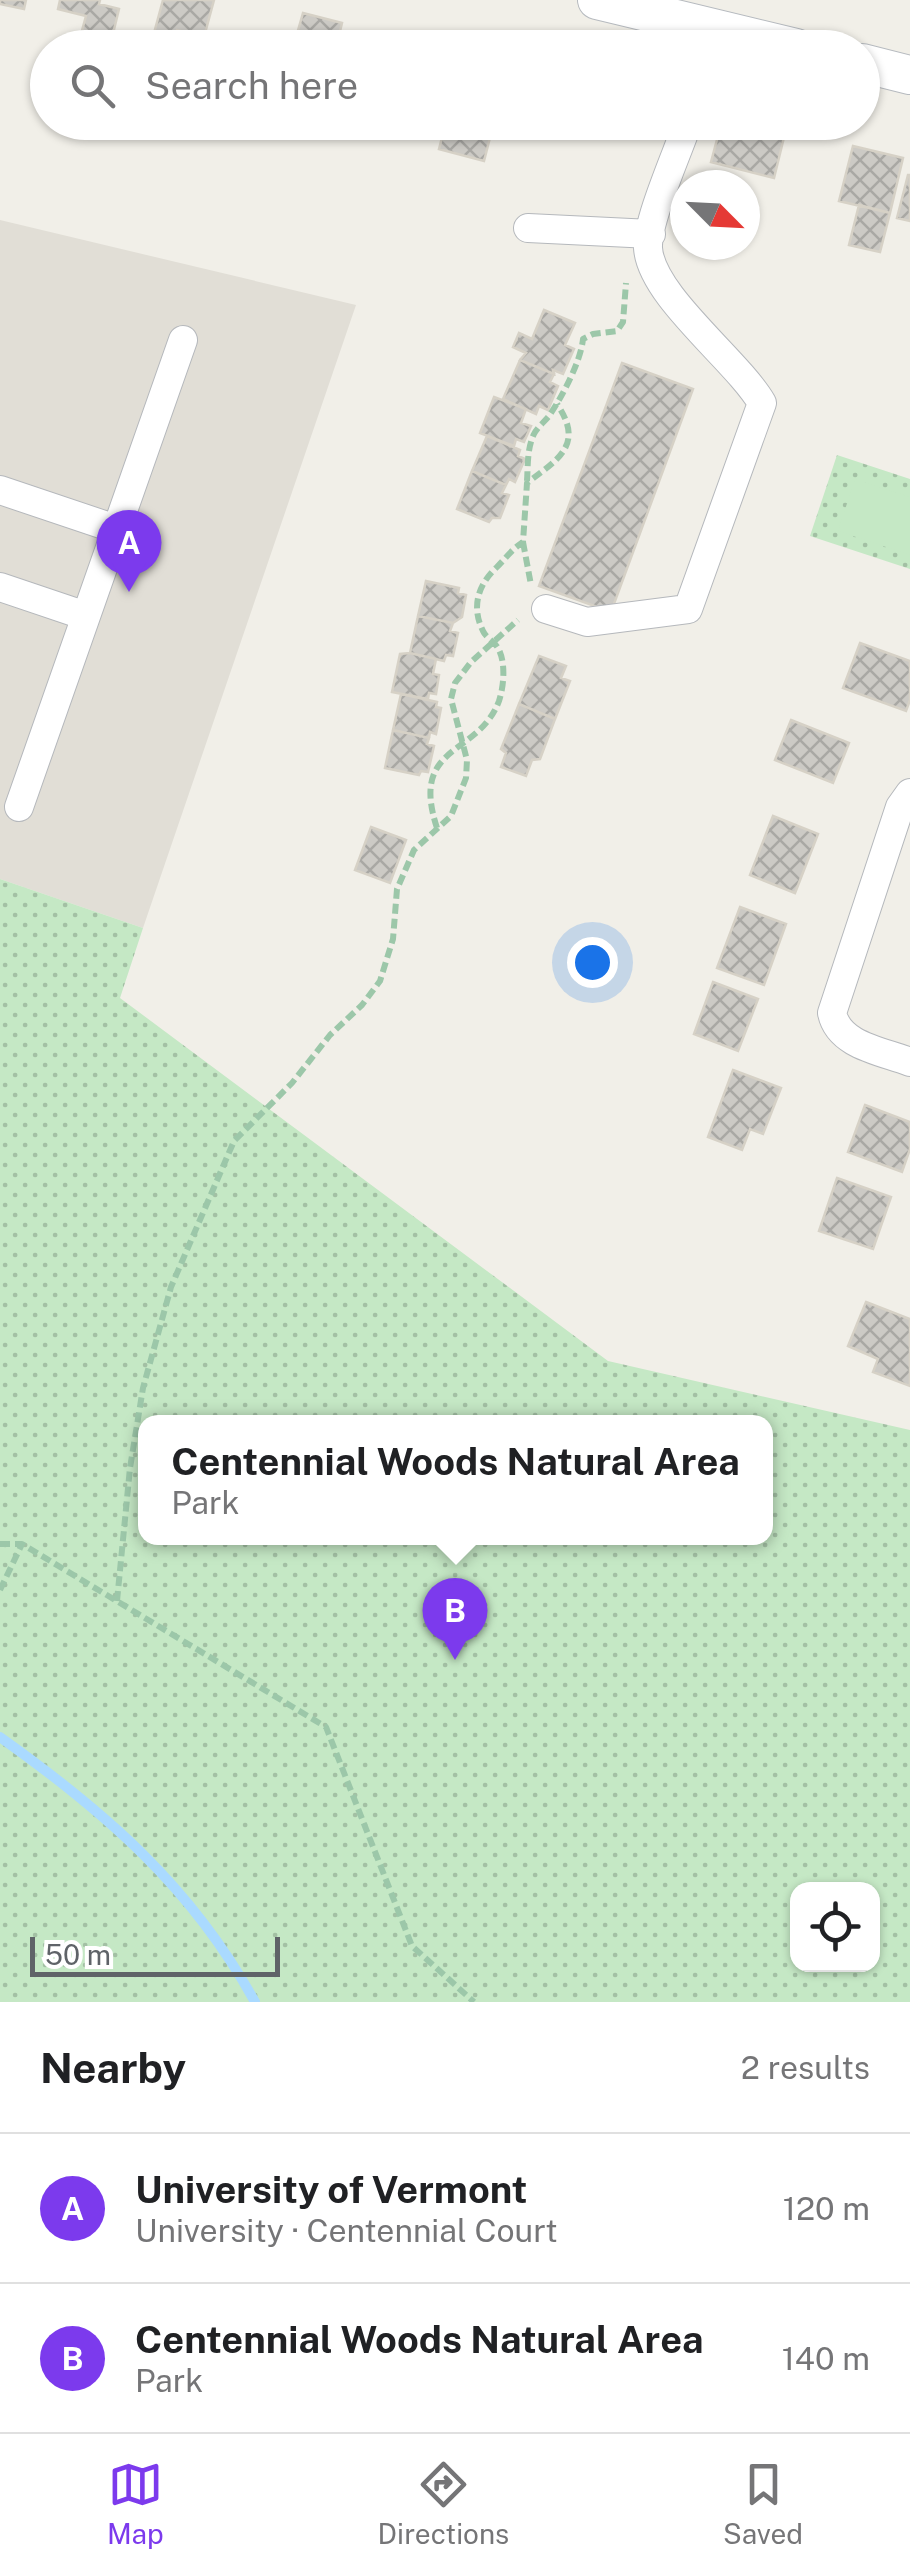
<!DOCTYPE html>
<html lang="en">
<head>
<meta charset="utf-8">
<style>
	body { margin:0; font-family:"Public Sans",sans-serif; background:#f2f2f2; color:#202124 }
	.controls { position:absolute; right:30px; bottom:30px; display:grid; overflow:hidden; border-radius:20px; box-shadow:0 2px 8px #0004 }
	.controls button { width:90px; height:90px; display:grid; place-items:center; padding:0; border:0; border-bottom:2px solid #e0e0e0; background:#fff; color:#202124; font:50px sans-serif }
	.compass { position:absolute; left:670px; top:170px; width:90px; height:90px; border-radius:50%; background:#fff; box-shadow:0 2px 8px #0004; rotate:114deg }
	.scale { position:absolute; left:30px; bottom:25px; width:250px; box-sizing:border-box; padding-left:10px; border:5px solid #5f6368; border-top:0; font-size:28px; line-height:35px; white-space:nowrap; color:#5f6368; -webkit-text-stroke:8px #fff; paint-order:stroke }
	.you { position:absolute; left:592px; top:962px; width:35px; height:35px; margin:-25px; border:8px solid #fff; border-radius:50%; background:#1a73e8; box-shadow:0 0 0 15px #1a73e833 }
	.badge { display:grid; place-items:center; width:65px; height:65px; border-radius:50%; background:#7c3aed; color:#fff; font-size:32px; font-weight:700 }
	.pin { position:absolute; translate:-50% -82px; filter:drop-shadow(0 2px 5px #0008) }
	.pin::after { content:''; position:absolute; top:52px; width:35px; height:30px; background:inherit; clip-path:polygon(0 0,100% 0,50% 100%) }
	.popup { position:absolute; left:138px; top:1415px; width:635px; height:130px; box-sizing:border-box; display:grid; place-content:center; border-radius:20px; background:#fff; filter:drop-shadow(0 2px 8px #0005); font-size:32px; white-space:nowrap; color:#757577 }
	.popup b { font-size:38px; color:#202124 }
	.popup::after { content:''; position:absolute; left:50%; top:100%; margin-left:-20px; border:20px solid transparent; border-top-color:#fff }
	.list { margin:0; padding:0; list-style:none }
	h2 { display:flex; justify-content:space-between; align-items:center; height:130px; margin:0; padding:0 40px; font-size:42px }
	h2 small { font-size:32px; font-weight:400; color:#757577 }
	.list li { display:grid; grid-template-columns:65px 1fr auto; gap:30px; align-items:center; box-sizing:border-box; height:150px; padding:0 40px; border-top:2px solid #e0e0e0 }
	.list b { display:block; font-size:38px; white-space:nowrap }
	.list p { margin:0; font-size:32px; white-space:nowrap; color:#757577 }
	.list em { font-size:32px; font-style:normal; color:#757577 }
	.icon { flex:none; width:55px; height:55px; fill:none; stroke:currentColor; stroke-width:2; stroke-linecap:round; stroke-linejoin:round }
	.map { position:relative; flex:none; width:910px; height:2002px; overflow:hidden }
	.search { position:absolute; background:#fff; box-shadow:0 2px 8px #0004; left:30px; right:30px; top:30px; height:110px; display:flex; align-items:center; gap:25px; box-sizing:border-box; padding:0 35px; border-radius:55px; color:#757577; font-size:38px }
	.sheet { height:430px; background:#fff }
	nav { display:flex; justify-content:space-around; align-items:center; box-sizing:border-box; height:140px; border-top:2px solid #e0e0e0; background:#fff; font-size:28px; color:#757577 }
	nav a { display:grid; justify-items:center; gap:5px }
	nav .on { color:#7c3aed }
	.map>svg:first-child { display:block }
</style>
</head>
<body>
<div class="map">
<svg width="910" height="2002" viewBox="0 0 910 2002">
	<defs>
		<pattern id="park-dots" width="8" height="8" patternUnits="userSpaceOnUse" patternTransform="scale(2.5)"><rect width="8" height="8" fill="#c5e8c5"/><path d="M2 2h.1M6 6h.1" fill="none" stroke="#a3c0a4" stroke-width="1.8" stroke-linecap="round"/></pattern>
		<pattern id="building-cross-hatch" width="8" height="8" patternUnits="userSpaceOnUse" patternTransform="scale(2.5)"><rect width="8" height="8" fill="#cccac5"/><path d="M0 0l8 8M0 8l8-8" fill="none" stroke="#a9a8a4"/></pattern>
	</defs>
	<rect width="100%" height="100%" fill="#f1efe8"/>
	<path fill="#e1ded6" d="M0,220L356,305L143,928L0,879Z"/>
	<path fill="url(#park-dots)" fill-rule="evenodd" d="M837,455L910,479V569L810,536Z
		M0,879L143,928L120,998L608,1361L910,1430V2002H0ZM145,1422H765V1538H145ZM798,1890H872V1964H798Z"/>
	<path fill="#c5e8c5" d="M855,479L910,497V555L838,531Z"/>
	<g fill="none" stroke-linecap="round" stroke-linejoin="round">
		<path stroke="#aadaff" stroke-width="10" d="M0,1737C105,1812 192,1887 255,2002"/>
	</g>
	<path fill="url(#building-cross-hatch)" stroke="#d6d1c6" stroke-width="2.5" d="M0,0H26L24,9L0,4Z
		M60,0H100L99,4L119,9L111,42L81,34L86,16L58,9Z
		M163,0H214L204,37L177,30L172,48H150Z
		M303,13L342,23L336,48H293Z
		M392,36L434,46V48H389Z
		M446,122H494L484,161L439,149Z
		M563,122H646L645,129L626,125L623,138Z
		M734,122H763L786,129L774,178L711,162L719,132H731Z
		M853,146L903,158L890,213L839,201Z
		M908,175H910V221L897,218Z
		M859,205L890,213L880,252L849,245Z
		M544,310L575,323L565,345L574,349L563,374L553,370L554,374L520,360L526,353L513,347L519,333L532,339Z
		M520,360L554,374L550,382L558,386L548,410L539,406L536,414L503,399Z
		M622,363L693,389L611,612L539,586Z
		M494,397L526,409L521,423L531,426L524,442L516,439L514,446L480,433Z
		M487,436L520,450L518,456L525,459L515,482L509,479L506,485L472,471Z
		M472,471L506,485L502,493L509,495L500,518H492L489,522L457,509Z
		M426,581L459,588L458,593L466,595L462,617L453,623L418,616Z
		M418,616L453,623L450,631L458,633L453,656L446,655L444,661L410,653Z
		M860,643L910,661V700L906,711L843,688Z
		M410,653L436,659L433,674L439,675L436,694L429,693L428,699L392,692L400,654Z
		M539,656L566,666L561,678L570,681L555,719L519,704Z
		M401,694L437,702L436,707L441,708L436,734L430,732L429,738L393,730Z
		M519,704L555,719L540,759L532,760L526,776L501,767L506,753L501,749Z
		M791,720L849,743L833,783L775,760Z
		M393,730L429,738L427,744L434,746L428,772L421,771L419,775L385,768Z
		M773,816L818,834L795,893L750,875Z
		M371,827L406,840L390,883L355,870Z
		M740,907L786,924L764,985L717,968Z
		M713,982L758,999L738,1051L694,1034Z
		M733,1070L781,1088L763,1134L750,1129L742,1150L708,1137Z
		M865,1105L910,1122V1149L902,1172L848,1152Z
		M837,1178L891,1197L873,1249L819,1231Z
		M866,1302L910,1319V1386L873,1372L878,1359L848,1346Z"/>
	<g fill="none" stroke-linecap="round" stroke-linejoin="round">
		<defs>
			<path id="street" d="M528,228L651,234
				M0,490L116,529
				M0,587L86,616
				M546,609L587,622L688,609L762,403C737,360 651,296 648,248C647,220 678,152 688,122
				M910,793L900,807L832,1013C839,1046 882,1051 910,1062
				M19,807L183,340"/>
			<path id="secondary" d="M597,0L796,48
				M862,63L910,75"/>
		</defs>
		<use href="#street" stroke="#b5b8bc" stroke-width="30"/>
		<use href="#secondary" stroke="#b6babf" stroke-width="40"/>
		<path stroke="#9cc7a9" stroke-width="6" stroke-dasharray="10 5" stroke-linecap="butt" d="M527,481C528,466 527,448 534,434C537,428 544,422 549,416C562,397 581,361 583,339L593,334L617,331L623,322L626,283
			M523,542L531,585
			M437,828C409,743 478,757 499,701C504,686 506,662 498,648C494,641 486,638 483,631C471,607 478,585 496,568C506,558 511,550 523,542L527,483C560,458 584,444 557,404
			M0,1544H22L326,1727L412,1946L474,2002
			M0,1590L22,1544
			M117,1601L130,1468L143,1388L171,1287L234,1141L292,1083L330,1035L362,1005L380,981L393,939L397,889L414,850L451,816L466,778L467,760L451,699L455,683L471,662L518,620"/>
		<use href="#street" stroke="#fff" stroke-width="28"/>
		<use href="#secondary" stroke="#fff" stroke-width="38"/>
	</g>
</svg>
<div class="controls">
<button><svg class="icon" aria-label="locate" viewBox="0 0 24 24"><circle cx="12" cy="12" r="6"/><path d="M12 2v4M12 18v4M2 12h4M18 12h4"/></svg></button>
</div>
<svg class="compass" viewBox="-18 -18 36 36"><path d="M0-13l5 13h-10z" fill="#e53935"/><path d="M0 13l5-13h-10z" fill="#757577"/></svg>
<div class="scale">50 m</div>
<div class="you"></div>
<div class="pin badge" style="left:129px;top:592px">A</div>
<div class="pin badge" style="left:455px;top:1660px">B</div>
<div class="popup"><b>Centennial Woods Natural Area</b>Park</div>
<div class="search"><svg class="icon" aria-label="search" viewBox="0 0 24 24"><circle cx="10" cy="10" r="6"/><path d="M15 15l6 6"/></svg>Search here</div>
</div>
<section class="sheet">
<h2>Nearby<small>2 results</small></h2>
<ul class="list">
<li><span class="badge">A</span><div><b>University of Vermont</b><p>University · Centennial Court</p></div><em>120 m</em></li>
<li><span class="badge">B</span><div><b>Centennial Woods Natural Area</b><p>Park</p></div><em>140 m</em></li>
</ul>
</section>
<nav>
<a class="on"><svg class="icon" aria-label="map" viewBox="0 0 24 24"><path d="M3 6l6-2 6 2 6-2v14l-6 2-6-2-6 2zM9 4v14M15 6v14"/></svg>Map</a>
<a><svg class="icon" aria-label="directions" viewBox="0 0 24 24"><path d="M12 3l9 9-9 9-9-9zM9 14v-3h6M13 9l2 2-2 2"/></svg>Directions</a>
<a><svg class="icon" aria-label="saved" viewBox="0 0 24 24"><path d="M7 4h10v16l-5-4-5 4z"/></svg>Saved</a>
</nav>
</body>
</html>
